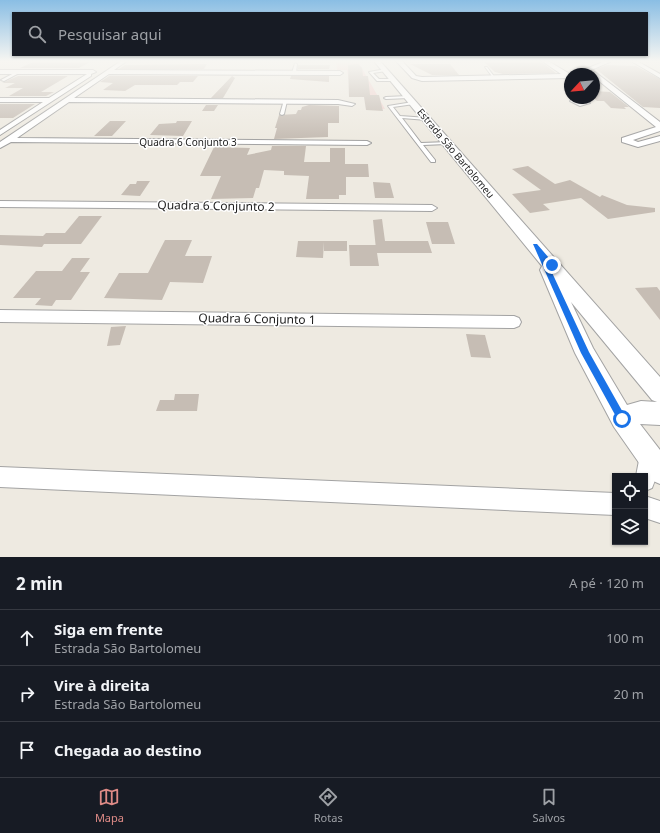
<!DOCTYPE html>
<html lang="pt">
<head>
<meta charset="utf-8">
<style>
	body { margin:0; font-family:"Noto Sans",sans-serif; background:#242831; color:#f1f3f6 }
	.controls { position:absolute; right:12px; bottom:12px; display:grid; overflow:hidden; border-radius:0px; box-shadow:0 1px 3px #0004 }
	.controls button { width:36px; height:36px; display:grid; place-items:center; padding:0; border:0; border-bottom:1px solid #363941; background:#171b24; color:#f1f3f6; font:20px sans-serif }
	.compass { position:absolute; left:564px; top:68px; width:36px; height:36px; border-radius:50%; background:#171b24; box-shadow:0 1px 3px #0004; rotate:244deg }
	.stop { position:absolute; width:12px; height:12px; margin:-9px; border:3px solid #1a73e8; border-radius:50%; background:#fff }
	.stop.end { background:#1a73e8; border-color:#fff; box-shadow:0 1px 4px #0008 }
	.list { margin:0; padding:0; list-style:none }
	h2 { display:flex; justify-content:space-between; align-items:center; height:52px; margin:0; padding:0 16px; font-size:17px }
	h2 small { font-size:13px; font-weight:400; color:#9ea1a6 }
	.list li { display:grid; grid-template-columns:26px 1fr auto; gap:12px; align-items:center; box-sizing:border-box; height:56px; padding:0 16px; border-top:1px solid #363941 }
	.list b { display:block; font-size:15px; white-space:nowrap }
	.list p { margin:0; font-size:13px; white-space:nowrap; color:#9ea1a6 }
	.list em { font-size:13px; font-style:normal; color:#9ea1a6 }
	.icon { flex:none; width:22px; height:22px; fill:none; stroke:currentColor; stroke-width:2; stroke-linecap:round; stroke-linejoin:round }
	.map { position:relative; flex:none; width:660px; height:557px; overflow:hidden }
	.search { position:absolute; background:#171b24; box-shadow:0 1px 3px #0004; left:12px; right:12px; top:12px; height:44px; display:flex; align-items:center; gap:10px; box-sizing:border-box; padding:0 14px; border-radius:0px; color:#9ea1a6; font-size:15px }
	.sheet { height:220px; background:#171b24 }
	nav { display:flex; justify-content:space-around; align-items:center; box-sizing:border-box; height:56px; border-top:1px solid #363941; background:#171b24; font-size:11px; color:#9ea1a6 }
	nav a { display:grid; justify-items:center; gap:2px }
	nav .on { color:#df8b87 }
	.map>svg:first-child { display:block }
</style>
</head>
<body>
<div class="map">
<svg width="660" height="557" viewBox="0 0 660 557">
	<rect width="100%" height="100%" fill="#eeeae1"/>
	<path fill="#f0d2ce" d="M336,61H358L385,109L366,108V97H352L347,70H337Z"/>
	<path fill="#c6bdb4" d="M35,61H92L79,68H20Z
		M483,61H540L556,73L503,74L495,72Z
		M207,64L204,69H119L125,65Z
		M358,64L362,68L363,76H368L370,95H379L383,111L366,110L364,97H349L348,65Z
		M410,64H450L459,75H432Z
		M298,65H330L329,69H298Z
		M607,65L636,66L660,79V108L643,107L596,69Z
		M18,76H68L41,92H54L46,96H9L23,88H5L15,83H2Z
		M109,76H198L193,82H180L177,85H135L125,91L103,90L113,83L100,82Z
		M232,76L235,78L223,98H211Z
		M291,76H329V82L290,79Z
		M594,91L610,92L629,107H624L626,109L611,108L604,101H597L594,98Z
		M0,104H35L13,118H0Z
		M206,105H218L214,111H202Z
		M309,105L339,106V123H328V137L274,139L277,128H275L279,115L296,114L298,110H301L302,107Z
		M110,121H126L112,136H94Z
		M177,121H192L183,136L150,135L159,124L176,123Z
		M272,146H306L304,162H330V148H345V164H368L369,177H346V195H339V199H306L309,176L284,175V171L264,170L259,188H256L253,198L211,199L221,176H200L214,147L250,148L247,155L271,150Z
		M528,166L555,184L570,180L600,197L602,195L627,205L655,208V212L608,219L581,198L543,204L550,210L530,213L512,194L541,190L512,169Z
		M137,181H150L140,196L121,195L130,184H136Z
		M373,182L390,183L394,198H375Z
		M79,216H102L81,244H44L42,247L0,245V235L43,236L46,233H65Z
		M382,219L385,241H428L432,253H377L379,266H350L349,245H376V249L373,220Z
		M426,222H448L455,244H432Z
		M165,240H192L185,256H212L203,283L170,282L162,300L104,298L119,273H148Z
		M298,241H347V251H324V242L323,258L296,257Z
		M72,258H90L80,272H90L71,300H56L52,306L35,305L41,298H13L36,271H62Z
		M657,287L660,291V320L635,288Z
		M126,326L120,345L107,346L111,327Z
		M466,334L485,335L491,358L471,357Z
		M175,394H199L197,411H156L160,400H174Z"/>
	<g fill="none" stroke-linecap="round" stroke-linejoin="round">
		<defs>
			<path id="service" d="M295,63L297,64L296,73L294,74L292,73Z
				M485,67H487L496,79H494Z
				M386,69V71L373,73L379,79H394L395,81H377L369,72Z
				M18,71L21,72L4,81L1,80Z
				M408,96L409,98L386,99L384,98L386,97Z
				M575,98H580L575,101L581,104L585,103L580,98H584L590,103L580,106L570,101Z
				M284,100L287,101L284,114L282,115L280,114Z
				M413,102H414V104L393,107L400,116L428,118L429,119L427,120L402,118L421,143L449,142V144H447L423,145L435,160V162H431L388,106Z"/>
			<path id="minor" d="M121,61H127L114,70L340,71L343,73L340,75L109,74L74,98L338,100L355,104L352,106L338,104L69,102L17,138L367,141L371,143L367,145L11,142L0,148V142Z
				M396,61H402L416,76L422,77L561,74L542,61H548L570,74V78L422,81L412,78Z
				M605,61H612L582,74H574Z
				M631,61H637L660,74V78Z
				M0,70H93L96,72L91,74V76L0,135V130L43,102H0V98H49L87,74H0Z
				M591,72H595L660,122V131L633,140L638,142L660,136V141L638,147L622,142V138L656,127L594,77V74H591Z
				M0,201L432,205L437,208L432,211L0,207Z
				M0,310L514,316L519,318L521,322L519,326L514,328L0,322Z
				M648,447L655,450C660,461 657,477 652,488L645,491V476H636L641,450Z
				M0,467L615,493V515L0,487Z
				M645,496L660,501V523L645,518Z"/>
			<path id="tertiary" d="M374,61H380L660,377V425L640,424L660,450V484L651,480L614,427L575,353L540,270L542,266ZM571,302L652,400L657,402L641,401L627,405L593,348Z"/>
		</defs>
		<use href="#service" stroke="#a3a3a3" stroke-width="2"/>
		<use href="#minor" stroke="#a3a3a3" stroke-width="2"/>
		<use href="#tertiary" stroke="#a3a3a3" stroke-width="2"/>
		<use href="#service" fill="#fff" fill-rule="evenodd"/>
		<use href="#minor" fill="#fff" fill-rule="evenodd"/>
		<use href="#tertiary" fill="#fff" fill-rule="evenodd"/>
	</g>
	<linearGradient id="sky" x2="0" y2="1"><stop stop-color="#8abee4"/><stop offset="0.44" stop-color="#f7f6f2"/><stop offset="1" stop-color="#f7f6f2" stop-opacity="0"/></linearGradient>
	<rect width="660" height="139" fill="url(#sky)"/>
	<path fill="#1a73e8" d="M533,244H537L555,265L552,267L548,264L589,352L625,416V422H619L581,353Z"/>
	<g text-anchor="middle" stroke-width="3" stroke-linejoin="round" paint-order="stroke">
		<g font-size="10" fill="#1c1c1c" stroke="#fff">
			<text x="188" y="146">Quadra 6 Conjunto 3</text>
			<text transform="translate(456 153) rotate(50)" y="4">Estrada São Bartolomeu</text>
		</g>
		<g font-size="12" fill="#1c1c1c" stroke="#fff">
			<text transform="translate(216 206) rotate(1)" y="4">Quadra 6 Conjunto 2</text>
			<text transform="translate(257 319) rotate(1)" y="4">Quadra 6 Conjunto 1</text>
		</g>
	</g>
</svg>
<div class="controls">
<button><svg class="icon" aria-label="locate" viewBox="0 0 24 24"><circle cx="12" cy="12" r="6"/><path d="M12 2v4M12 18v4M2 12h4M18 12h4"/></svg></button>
<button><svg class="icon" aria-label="layers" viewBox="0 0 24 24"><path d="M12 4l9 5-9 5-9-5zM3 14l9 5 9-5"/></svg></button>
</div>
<svg class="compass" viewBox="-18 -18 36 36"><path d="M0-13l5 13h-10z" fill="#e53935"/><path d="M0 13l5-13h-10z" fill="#9ea1a6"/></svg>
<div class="stop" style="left:622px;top:419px"></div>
<div class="stop end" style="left:552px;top:265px"></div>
<div class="search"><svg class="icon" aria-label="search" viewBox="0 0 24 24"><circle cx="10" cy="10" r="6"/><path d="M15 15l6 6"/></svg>Pesquisar aqui</div>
</div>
<section class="sheet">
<h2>2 min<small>A pé · 120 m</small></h2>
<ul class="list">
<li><svg class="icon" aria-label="ahead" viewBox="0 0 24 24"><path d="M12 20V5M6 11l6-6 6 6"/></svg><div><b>Siga em frente</b><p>Estrada São Bartolomeu</p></div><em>100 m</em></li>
<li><svg class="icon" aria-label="right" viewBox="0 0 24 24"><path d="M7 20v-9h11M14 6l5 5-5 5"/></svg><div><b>Vire à direita</b><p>Estrada São Bartolomeu</p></div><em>20 m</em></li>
<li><svg class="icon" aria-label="arrive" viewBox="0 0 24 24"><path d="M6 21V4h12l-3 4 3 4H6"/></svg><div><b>Chegada ao destino</b></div></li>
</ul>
</section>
<nav>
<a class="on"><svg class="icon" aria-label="map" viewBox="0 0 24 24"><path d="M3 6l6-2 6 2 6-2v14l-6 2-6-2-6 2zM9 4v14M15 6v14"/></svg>Mapa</a>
<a><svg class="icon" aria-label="directions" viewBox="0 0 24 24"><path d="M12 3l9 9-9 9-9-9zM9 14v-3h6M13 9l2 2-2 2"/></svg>Rotas</a>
<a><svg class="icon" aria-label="saved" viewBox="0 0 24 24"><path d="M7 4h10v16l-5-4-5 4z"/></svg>Salvos</a>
</nav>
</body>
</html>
